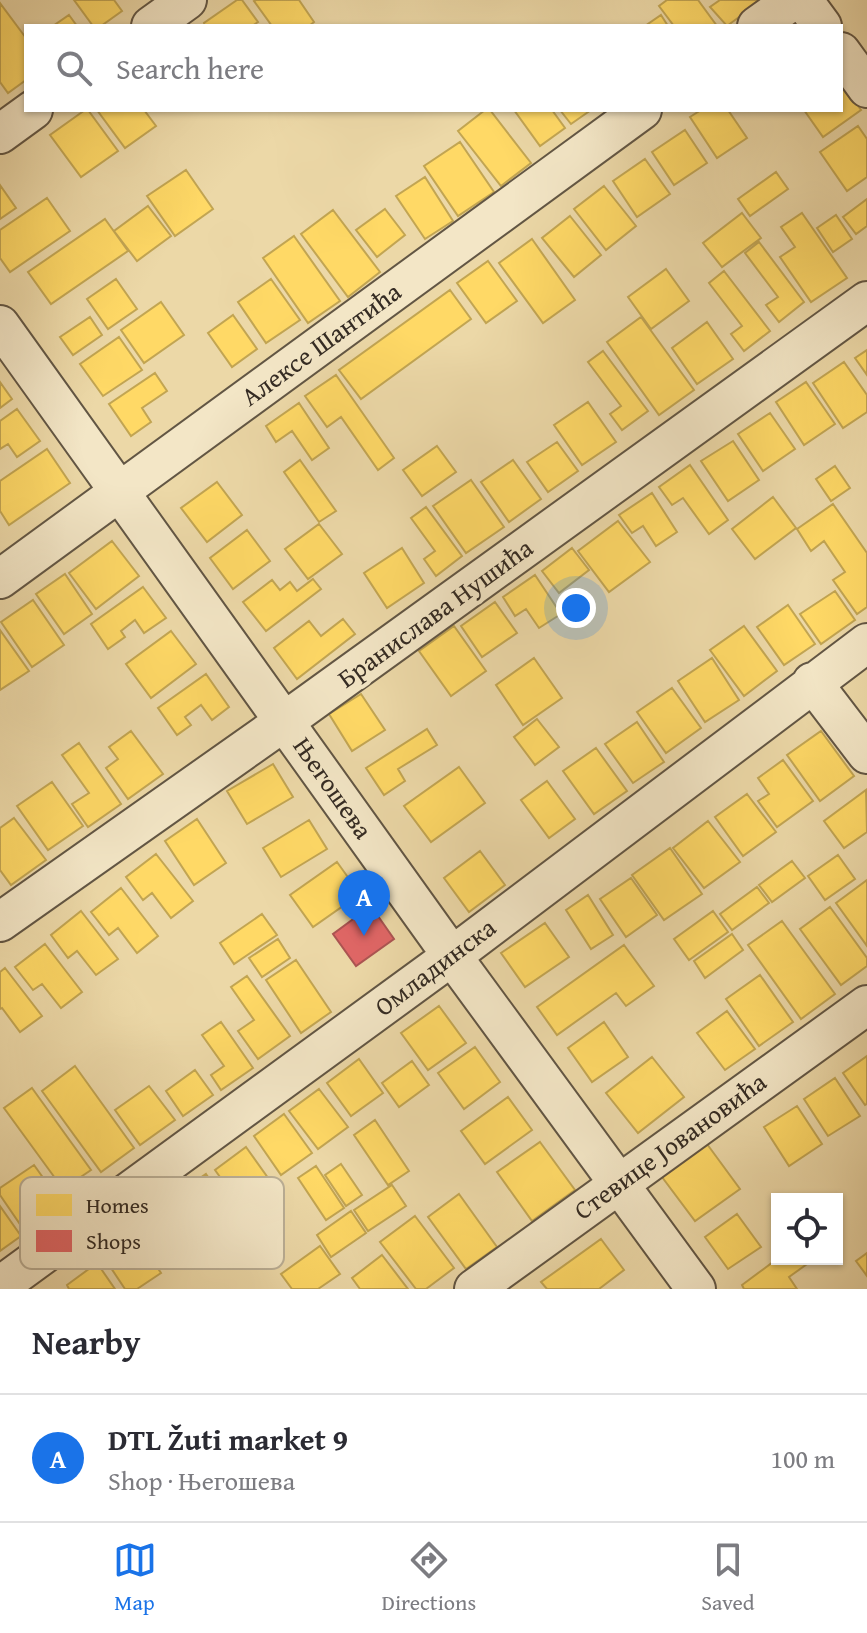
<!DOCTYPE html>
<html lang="en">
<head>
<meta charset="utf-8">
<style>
	body { margin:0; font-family:"Gentium Book Plus",serif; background:#f7f7f7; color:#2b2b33 }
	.controls { position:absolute; right:24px; bottom:24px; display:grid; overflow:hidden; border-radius:0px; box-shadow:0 2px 6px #0004 }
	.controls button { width:72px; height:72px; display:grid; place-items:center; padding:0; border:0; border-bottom:2px solid #e1e1e2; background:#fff; color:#2b2b33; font:40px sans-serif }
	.you { position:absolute; left:576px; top:608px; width:28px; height:28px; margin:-20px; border:6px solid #fff; border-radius:50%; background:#1a73e8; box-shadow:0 0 0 12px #1a73e833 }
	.badge { display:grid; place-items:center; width:52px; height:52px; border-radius:50%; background:#1a73e8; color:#fff; font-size:26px; font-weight:700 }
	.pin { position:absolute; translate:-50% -66px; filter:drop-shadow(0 2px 4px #0008) }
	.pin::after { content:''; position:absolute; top:42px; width:28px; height:24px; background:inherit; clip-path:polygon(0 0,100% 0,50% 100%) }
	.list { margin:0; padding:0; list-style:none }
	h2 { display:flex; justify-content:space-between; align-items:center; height:104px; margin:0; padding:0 32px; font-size:34px }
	h2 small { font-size:26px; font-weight:400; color:#7c7c81 }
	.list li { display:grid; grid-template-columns:52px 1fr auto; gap:24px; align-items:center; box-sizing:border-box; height:128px; padding:0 32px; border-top:2px solid #e1e1e2 }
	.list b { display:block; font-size:30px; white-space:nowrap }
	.list p { margin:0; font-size:26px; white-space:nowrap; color:#7c7c81 }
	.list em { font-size:26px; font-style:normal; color:#7c7c81 }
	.icon { flex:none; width:44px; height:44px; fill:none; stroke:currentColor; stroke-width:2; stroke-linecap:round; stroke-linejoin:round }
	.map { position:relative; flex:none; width:867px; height:1289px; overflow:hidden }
	.search { position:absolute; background:#fff; box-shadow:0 2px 6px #0004; left:24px; right:24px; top:24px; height:88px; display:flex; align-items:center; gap:20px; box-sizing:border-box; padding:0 28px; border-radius:0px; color:#7c7c81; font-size:30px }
	.sheet { height:232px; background:#fff }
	nav { display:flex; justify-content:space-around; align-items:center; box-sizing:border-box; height:112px; border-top:2px solid #e1e1e2; background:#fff; font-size:22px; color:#7c7c81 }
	nav a { display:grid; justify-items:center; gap:4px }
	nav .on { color:#1a73e8 }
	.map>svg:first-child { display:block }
</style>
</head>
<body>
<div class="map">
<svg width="867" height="1289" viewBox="0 0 867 1289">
	<rect width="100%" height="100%" fill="#ecd8a7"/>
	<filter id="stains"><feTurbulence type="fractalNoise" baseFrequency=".0025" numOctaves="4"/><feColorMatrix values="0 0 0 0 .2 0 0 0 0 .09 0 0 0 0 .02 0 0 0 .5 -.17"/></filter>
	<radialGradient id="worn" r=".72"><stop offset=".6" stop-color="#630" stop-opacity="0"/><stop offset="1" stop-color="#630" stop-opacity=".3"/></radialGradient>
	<path fill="#ffd966" stroke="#c2a552" stroke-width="2" d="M74,0H114L122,11L101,26H93Z
		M237,0H242L258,22L252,26H205L204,23Z
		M256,0H299L314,22L309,26H272L254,1Z
		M667,0H698L717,26H674L659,6Z
		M720,0H762L727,26L710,7Z
		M0,3L26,38V80L8,93L0,82Z
		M69,15L77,26H53Z
		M661,15L668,26H645Z
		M841,82L861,110L823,137L804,110H841Z
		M85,110H88L118,151L81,177L50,135Z
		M97,110H144L156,126L125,148Z
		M485,110H490L531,163L501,186L458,131Z
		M514,110H552L565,128L540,146Z
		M560,110H591L571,124Z
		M701,110H728L747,138L717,158L690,117Z
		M858,126L867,139V177L847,191L820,152Z
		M685,130L707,163L674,185L652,152Z
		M460,142L494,192L458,216L424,166Z
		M645,159L670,194L637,217L613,181Z
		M186,170L213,209L175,236L147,196Z
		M776,172L788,189L750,216L738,199Z
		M425,177L453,221L425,239L396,196Z
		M0,185L16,208L0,219Z
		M604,186L636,226L606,250L574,209Z
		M47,198L70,231L10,272L0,258V230Z
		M867,199V226L856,234L843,217Z
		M148,206L171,236L137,261L114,231Z
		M385,209L405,235L377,257L356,230Z
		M333,210L380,272L348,297L301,234Z
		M742,213L761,238L722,267L703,243Z
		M802,213L847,278L811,302L780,257L795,247L781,227Z
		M836,215L852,239L833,252L817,228Z
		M570,216L601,255L574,277L542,238Z
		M105,219L128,251L51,304L28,272Z
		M294,236L340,301L308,323L263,258Z
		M532,239L575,300L543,323L499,263Z
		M759,242L804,302L779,322L766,305L778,297L745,253Z
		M488,261L517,301L486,323L457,283Z
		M666,269L689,301L651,329L628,297Z
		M724,271L770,331L744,351L731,334L742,326L709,283Z
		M116,279L137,309L108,329L87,299Z
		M271,279L300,320L266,343L238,302Z
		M450,290L471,319L361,399L339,370Z
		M161,302L184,335L144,363L121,330Z
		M233,315L257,349L232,367L208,333Z
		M90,317L102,335L73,355L60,337Z
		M641,317L694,390L659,415L607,342Z
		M707,322L733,359L697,384L672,348Z
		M119,337L142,370L103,396L80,364Z
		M867,350V375L855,358Z
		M603,351L648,411L622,430L610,414L621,406L588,362Z
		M844,362L867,395V412L843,428L813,383Z
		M155,373L167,391L142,408L151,422L131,436L109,404Z
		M336,375L394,458L378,470L341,417L327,427L305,396Z
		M0,382L12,399L0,408Z
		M806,382L835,424L804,445L776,402Z
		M588,402L616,442L582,465L554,425Z
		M299,403L329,448L312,460L292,431L276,442L266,426Z
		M17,409L40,441L17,457L8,444L0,449V421Z
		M770,413L795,449L763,471L738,434Z
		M733,441L759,480L728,501L701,461Z
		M557,442L578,471L548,492L527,462Z
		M437,446L456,472L422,496L403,470Z
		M47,449L70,483L9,525L0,511V481Z
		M300,460L336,511L319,522L284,472Z
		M513,460L541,499L509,522L481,482Z
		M690,465L728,520L709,534L683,498L672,505L659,487Z
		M835,466L850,488L831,501L816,479Z
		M471,480L504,527L466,553L433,506Z
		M217,482L242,515L207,542L181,508Z
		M652,493L677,532L656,546L643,526L632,533L619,515Z
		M773,497L796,528L755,559L732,529Z
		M833,504L867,553V607L857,614L833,580L845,572L824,541L811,551L797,529Z
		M426,507L462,556L436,576L424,559L435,551L411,518Z
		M618,521L650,562L609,592L578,551Z
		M319,524L342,554L308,579L285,549Z
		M247,530L270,561L233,589L210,558Z
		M112,541L139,576L96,609L69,573Z
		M402,548L424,583L387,608L364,573Z
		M572,548L589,570L559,593L542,571Z
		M65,574L92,614L64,634L36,594Z
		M535,575L561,614L539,628L526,609L515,616L503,597Z
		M313,579L321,589L266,631L243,602L272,580L280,590L290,582L297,591Z
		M143,587L166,618L144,633L135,620L121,631L125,637L108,649L91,624Z
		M835,591L855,620L821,644L800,614Z
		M33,600L64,645L32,667L1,622Z
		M495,602L517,633L482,657L461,626Z
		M788,605L815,644L784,665L757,627Z
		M343,619L355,634L297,679L274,648L309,621L321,636Z
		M454,626L486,671L451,696L419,651Z
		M744,626L777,671L744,696L710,650Z
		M0,630L29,671L0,690Z
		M171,631L196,664L151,698L126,664Z
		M534,658L562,698L523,725L496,685Z
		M712,658L739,700L705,722L678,681Z
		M206,674L229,707L212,720L201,705L185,717L191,725L177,735L158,708Z
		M672,688L701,728L666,753L637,712Z
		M361,694L385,730L352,751L329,714Z
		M537,719L559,747L535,765L514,737Z
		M637,722L664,762L633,783L605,744Z
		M427,729L437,745L398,769L405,781L384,795L366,768Z
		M131,731L163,774L128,799L106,768L118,759L109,747Z
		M821,731L854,776L820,801L787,755Z
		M79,743L121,804L88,827L72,804L89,793L62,755Z
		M596,748L627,791L594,814L563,771Z
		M783,760L813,801L777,827L758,801L769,794L758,778Z
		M273,764L293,797L247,824L227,791Z
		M459,767L485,803L431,842L404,806Z
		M547,781L575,819L549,838L521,800Z
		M52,782L83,826L48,850L17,806Z
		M866,790L867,832L844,848L824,821Z
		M747,794L776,832L743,856L715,817Z
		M14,818L46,860L11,885L0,870V828Z
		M197,819L226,863L194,885L165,841Z
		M309,820L327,849L281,877L263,848Z
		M708,821L740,862L704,888L673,848Z
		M670,848L702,894L664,920L632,875Z
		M480,851L505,885L469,912L444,878Z
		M156,854L193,901L171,918L152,893L143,900L126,877Z
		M838,855L855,879L825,900L808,876Z
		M792,861L805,878L772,902L759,885Z
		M337,862L360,894L313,927L290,895Z
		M631,878L657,915L626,937L600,899Z
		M867,880V946L836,903Z
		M757,887L769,903L732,930L720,914Z
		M121,888L158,936L137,953L118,928L109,935L91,912Z
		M588,895L613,935L591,949L566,910Z
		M830,907L867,958V966L841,985L800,929Z
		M81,911L118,959L96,975L77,951L68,958L51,935Z
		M713,911L728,932L689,960L674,939Z
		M262,914L277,935L234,964L220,943Z
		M782,921L835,994L801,1019L748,945Z
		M545,923L569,957L525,987L501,953Z
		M732,934L743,950L705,978L694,961Z
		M278,939L290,958L262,977L249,958Z
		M45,944L82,992L61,1008L42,984L33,990L15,967Z
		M624,945L654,986L626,1006L616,993L557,1035L537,1007Z
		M296,960L331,1012L301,1033L266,980Z
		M5,968L42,1016L20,1032L2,1008L0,1009V972Z
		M760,975L793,1022L759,1046L726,999Z
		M247,976L290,1036L258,1059L238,1031L254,1020L231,987Z
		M439,1006L466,1043L428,1070L401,1033Z
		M727,1011L755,1049L725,1070L697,1033Z
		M221,1022L253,1068L221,1090L211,1075L224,1066L202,1035Z
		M604,1022L628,1057L592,1082L568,1048Z
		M475,1047L500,1082L464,1109L438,1073Z
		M867,1056V1104L865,1105L843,1073Z
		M652,1057L684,1097L638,1133L606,1093Z
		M359,1059L383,1093L351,1116L327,1083Z
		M412,1061L429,1085L399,1107L382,1083Z
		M75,1066L134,1148L101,1172L42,1091Z
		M195,1070L213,1095L183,1116L166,1091Z
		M835,1078L860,1116L828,1136L804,1099Z
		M149,1086L175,1120L140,1145L115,1110Z
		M32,1088L91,1170L63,1189L4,1108Z
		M319,1089L348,1127L318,1149L289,1111Z
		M508,1097L532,1130L485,1164L461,1131Z
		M797,1106L822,1144L789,1166L764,1127Z
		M284,1114L312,1153L281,1175L254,1136Z
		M375,1120L409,1171L388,1185L354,1135Z
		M540,1142L575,1190L532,1221L497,1172Z
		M707,1144L740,1189L695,1221L662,1177Z
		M246,1147L276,1189L245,1212L215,1170Z
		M341,1164L362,1195L346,1206L325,1175Z
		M34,1165L64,1207L26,1233L0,1195V1188Z
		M316,1166L344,1208L326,1220L298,1178Z
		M206,1174L232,1210L200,1233L174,1196Z
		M392,1185L406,1206L368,1231L354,1210Z
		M459,1194L497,1247L466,1269L428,1217Z
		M0,1206L21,1236L0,1251Z
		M351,1211L366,1233L331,1257L317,1235Z
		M737,1214L761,1247L728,1269L705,1237Z
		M415,1216L454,1268L426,1289H416L380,1242Z
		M137,1237L161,1273L137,1289H125L105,1259Z
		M601,1239L624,1270L599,1289H547L541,1282Z
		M320,1246L340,1274L318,1289H292L281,1274Z
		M867,1253V1276L856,1261Z
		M382,1255L408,1289H360L352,1278Z
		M777,1259H814L789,1277L797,1289H744L742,1285Z
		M97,1263L115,1289H69L67,1285Z"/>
	<path fill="#e06666" stroke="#ac5452" stroke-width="2" d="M371,906L394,939L356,966L333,934Z"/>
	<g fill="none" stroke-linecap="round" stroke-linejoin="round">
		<defs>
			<path id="minor" d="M803,0L822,26
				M151,26L187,0
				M757,26L793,0
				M841,52L867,88
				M0,134L33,110
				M0,325L452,956L696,1289
				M0,579L642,110
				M812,682L867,754
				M0,922L285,721L867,301
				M0,1286L452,956L867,643
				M474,1289L867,1005"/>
		</defs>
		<use href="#minor" stroke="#625644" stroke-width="42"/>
		<use href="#minor" stroke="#f3e6c6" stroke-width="38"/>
	</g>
	<g text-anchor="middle" stroke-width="8" stroke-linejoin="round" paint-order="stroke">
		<g font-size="26" fill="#342b23" stroke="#f3e6c6">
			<text transform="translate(321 344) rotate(-36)" y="9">Алексе Шантића</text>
			<text transform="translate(435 613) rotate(-36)" y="9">Бранислава Нушића</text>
			<text transform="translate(333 788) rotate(55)" y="9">Његошева</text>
			<text transform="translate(435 967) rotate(-37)" y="9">Омладинска</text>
			<text transform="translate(670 1146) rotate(-36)" y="9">Стевице Јовановића</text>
		</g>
	</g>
	<rect x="20" y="1177" width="264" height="92" rx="12" fill="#f3e6c6" stroke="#baae95" stroke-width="2"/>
	<rect x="36" y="1194" width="36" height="22" fill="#ffd966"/>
	<rect x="36" y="1230" width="36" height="22" fill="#e06666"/>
	<g font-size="22" fill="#342b23">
		<text x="86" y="1213">Homes</text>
		<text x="86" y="1249">Shops</text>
	</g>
	<rect width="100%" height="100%" filter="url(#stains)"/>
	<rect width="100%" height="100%" fill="url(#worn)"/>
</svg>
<div class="controls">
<button><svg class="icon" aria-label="locate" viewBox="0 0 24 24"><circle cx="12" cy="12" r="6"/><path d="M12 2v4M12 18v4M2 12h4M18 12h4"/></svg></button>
</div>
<div class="you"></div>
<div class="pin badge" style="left:364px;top:936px">A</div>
<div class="search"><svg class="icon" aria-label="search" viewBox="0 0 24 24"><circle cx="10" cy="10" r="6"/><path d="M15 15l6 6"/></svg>Search here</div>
</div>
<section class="sheet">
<h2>Nearby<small></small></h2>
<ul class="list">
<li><span class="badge">A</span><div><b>DTL Žuti market 9</b><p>Shop · Његошева</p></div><em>100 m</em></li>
</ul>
</section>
<nav>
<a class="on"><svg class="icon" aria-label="map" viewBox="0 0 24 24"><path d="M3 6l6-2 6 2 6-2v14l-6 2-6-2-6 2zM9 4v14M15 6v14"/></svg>Map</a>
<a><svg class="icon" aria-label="directions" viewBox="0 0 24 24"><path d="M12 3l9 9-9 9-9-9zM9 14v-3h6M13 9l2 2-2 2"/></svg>Directions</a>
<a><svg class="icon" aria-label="saved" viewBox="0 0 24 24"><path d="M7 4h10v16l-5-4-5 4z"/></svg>Saved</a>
</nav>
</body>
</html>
